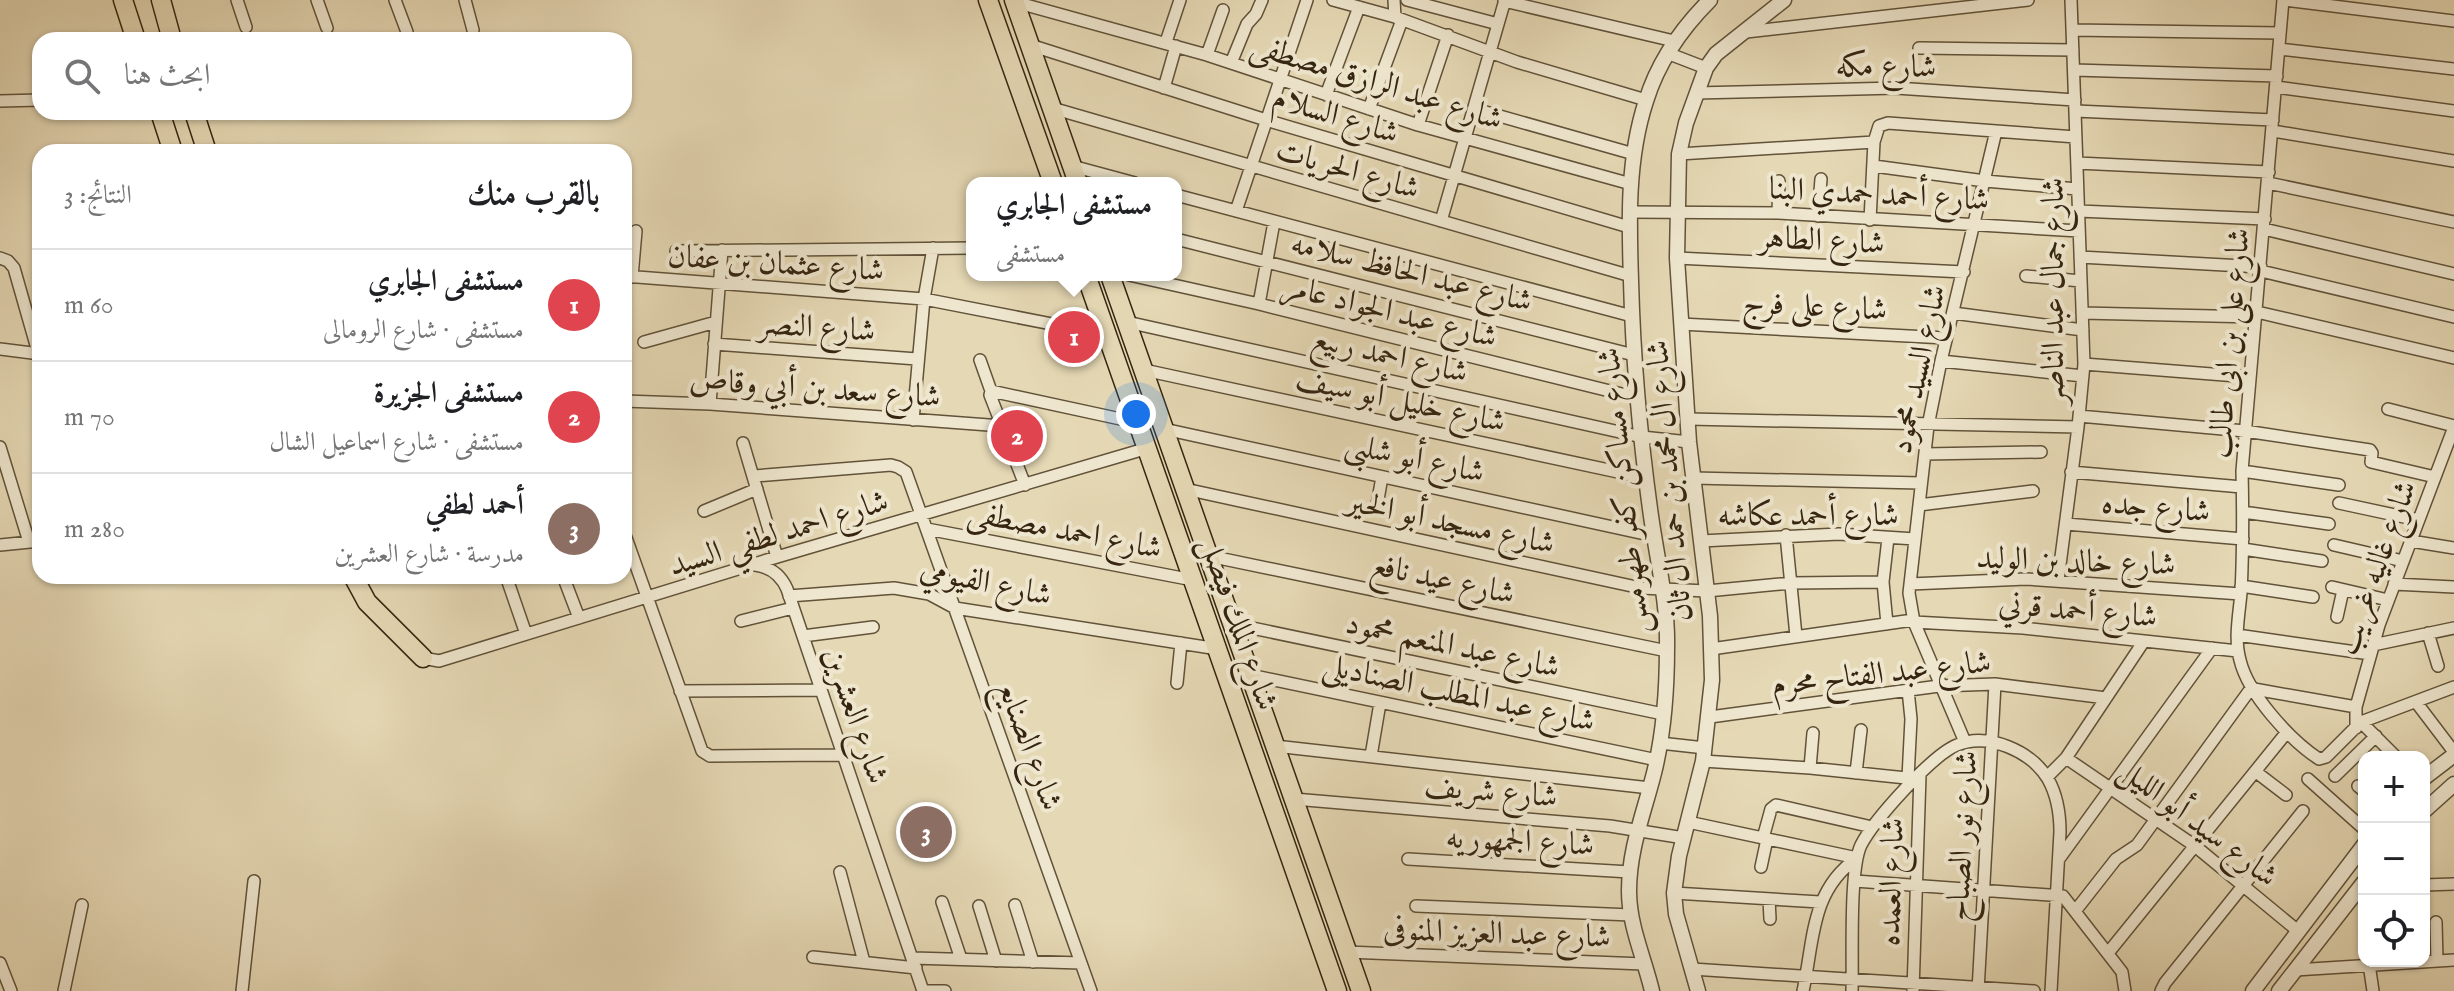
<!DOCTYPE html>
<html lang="ar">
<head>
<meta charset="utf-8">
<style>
	body { margin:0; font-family:"IM FELL English",Amiri,serif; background:#f6f6f6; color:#202124; direction:rtl }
	.controls { position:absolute; right:24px; bottom:24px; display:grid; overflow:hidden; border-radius:16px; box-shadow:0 2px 6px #0004 }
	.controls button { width:72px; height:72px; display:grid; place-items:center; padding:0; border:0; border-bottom:2px solid #e0e0e0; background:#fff; color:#202124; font:40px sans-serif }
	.you { position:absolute; left:1136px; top:414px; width:28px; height:28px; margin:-20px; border:6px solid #fff; border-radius:50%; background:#1a73e8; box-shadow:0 0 0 12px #1a73e833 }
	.badge { display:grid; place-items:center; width:52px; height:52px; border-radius:50%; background:#0f766e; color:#fff; font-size:26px; font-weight:700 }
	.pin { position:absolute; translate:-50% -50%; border:4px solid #fff; box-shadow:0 2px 8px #0006 }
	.popup { position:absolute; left:966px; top:177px; width:216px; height:104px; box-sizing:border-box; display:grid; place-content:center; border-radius:16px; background:#fff; filter:drop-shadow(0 2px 6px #0005); font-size:26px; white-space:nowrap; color:#757577 }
	.popup b { font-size:30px; color:#202124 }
	.popup::after { content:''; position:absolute; left:50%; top:100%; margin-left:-16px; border:16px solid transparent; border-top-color:#fff }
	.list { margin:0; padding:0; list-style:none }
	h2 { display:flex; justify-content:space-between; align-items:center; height:104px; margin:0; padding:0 32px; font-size:34px }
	h2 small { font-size:26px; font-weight:400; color:#757577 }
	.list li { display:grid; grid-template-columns:52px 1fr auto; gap:24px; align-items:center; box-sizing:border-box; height:112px; padding:0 32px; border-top:2px solid #e0e0e0 }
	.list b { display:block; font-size:30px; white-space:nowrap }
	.list p { margin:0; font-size:26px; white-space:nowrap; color:#757577 }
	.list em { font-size:26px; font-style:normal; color:#757577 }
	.icon { flex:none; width:44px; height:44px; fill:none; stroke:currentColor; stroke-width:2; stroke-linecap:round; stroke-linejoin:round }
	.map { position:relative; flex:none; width:2454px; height:991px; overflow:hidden; direction:ltr }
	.search { position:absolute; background:#fff; box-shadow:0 2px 6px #0004; left:32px; top:32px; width:600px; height:88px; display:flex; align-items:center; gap:20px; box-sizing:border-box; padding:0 28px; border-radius:24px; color:#757577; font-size:30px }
	.panel { position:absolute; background:#fff; box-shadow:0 2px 6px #0004; left:32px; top:144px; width:600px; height:440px; border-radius:24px; direction:rtl }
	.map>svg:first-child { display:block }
</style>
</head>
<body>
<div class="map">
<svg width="2454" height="991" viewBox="0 0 2454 991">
	<rect width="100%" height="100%" fill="#e5d8b4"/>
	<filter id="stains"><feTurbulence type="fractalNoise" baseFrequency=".0025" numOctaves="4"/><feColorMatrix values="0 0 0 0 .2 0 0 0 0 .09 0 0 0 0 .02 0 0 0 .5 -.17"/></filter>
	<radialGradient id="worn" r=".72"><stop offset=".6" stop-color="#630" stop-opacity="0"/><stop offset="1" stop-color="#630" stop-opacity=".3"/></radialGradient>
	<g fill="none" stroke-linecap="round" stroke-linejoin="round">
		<defs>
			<path id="minor" d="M237,0L246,27
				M317,0L327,28
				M395,0L407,32
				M465,0L473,30
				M1333,0L1395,17L1517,62L1646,100
				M1394,0L1395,17
				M1407,0L1498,24
				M2283,0L2242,471C2243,512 2243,553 2241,593C2239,615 2234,639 2240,660C2248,694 2290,740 2319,759L2326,757L2361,722L2454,687
				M2285,0L2454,21
				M1504,1L1674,41
				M1015,2L1207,55L1418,125L1631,184
				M2072,30L2280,33
				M1746,32L2028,0
				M1166,42L1180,0
				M1030,45L1266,120L1629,227
				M1919,48L2073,50
				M2279,49L2454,69
				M1667,53L1706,68
				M1207,55L1223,10
				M1231,63L1247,24L1256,14L1262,0
				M2074,70L2277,76
				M2276,87L2454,111
				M1164,88L1176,46
				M1696,93L1896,88L2075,100
				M1326,95L1359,7
				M0,101L40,100
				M1052,108L1631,276
				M1369,109L1402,20
				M1475,109L1634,154
				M2076,111L2273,120
				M1418,125L1448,35
				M2273,131L2454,161
				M1679,154L1874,142
				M2077,163L2269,172
				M1072,166L1135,183
				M1874,166L1985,181L2077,189
				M2268,183L2454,222
				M1176,195L1632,316
				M1236,211L1307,0
				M2079,211L2265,219
				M1629,212L1778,213L2079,231
				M1778,213L1779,181
				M1818,216L1821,179
				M1870,220L1874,142L1879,126L1888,123L2076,137
				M1441,221L1505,0
				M2264,229L2454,274
				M1176,239L1634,355
				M676,251L972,248
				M2080,257L2261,267
				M0,258L8,261L14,268L40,359
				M1677,258L1964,272
				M2261,271L2454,317
				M1129,275L1259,304L1638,398
				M624,276L924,299L1108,335
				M2026,276L2081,281
				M632,277L636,231
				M1259,304L1274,222
				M2257,312L2454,358
				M1953,313L2083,330
				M2082,313L2256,317
				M1127,322L1642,437L1689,442
				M1681,324L1946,338
				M644,342L716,322
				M714,344L917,359
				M0,349L40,354
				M980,360L991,391
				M1941,361L2083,376
				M2084,364L2250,377
				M1144,370L1646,478
				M624,401L710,404L1002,426
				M710,404L722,250
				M2388,409L2454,426
				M2079,416L2245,431L2370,450L2372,453L2371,462L2435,477
				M1688,419L2078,427
				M913,420L924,299L933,248
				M1164,429L1654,536
				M743,443L777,557
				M0,447L29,542
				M1925,454L2041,452
				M2242,471L2339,485
				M2071,472L2242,487
				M754,476L891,465L898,467L906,472L1091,991
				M1693,478L1921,483
				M1025,485L990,395L991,391L1139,423
				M1185,489L1641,588L1707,591L1791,583L1883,582
				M2339,503L2418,520
				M1377,505L1382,477
				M1919,505L2033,491
				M704,511L757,489
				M2243,512L2329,524
				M2066,524L2243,539
				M927,529L1193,580
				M624,532L702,751L710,756L842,755
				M1786,535L1796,636
				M1701,541L1839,534L1915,539
				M2411,541L2454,548
				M0,545L40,541
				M2334,545L2403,561
				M2243,549L2322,561
				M1209,556L1667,651
				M755,565C771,567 781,575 787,589L923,991
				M506,576L526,634
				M563,576L579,618
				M2058,580L2078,427L2084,364L2071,0
				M1910,584L2026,579L2241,594
				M2394,584L2454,587
				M2241,586L2313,597
				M2332,587L2388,600
				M789,596L894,588L929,594L955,608L1218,649
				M2337,617L2343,590
				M741,621L793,608
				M1914,622L2023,628L2238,651
				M1233,624L1663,714
				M1887,624L1883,582L1888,538
				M2428,633L2438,666
				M2237,635L2370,654
				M803,636L873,627
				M2373,645L2454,628
				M1711,649L1913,620
				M423,658L439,661L777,557L1148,448
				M1250,675L1657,760
				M1177,683L1181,643
				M2254,689L2356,707
				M680,691L821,690
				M2416,702L2454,752
				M1710,717L1939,686L1995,684L2106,698
				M2361,722L2396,757
				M2356,728V707L2379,625L2454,427
				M1965,742L1914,622L1909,593L1928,426L1941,361L1996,131
				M1660,743L1705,748
				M1275,746L1650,788
				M1371,756L1380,703
				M2066,758L2195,846L2298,931
				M1703,761L1810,768L1916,779
				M1810,768L1813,733
				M2256,772L2286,795
				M1856,773L1861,730
				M2335,776L2376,736
				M2047,777L2066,758L2144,641
				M1908,778L1911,719L1908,690
				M2308,779L2364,829
				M2358,786L2364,791
				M1294,799L1610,826L1684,838
				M1688,822L1857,858
				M1763,838L1771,809L1776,805L1872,827
				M1408,859L1630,872
				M2059,859L2212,648
				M1761,867L1767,839
				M840,872L864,962
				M1855,881L2063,896L2122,972L2125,991
				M2424,885L2454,884
				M1674,893L1820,902
				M1769,899L1770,919
				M942,902L961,959
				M1015,905L1033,962
				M979,906L996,961
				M1416,906L1631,915
				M2076,910L2116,859L2137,845L2252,687
				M2436,922L2437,961
				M1347,952L1644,964
				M2108,953L2287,732
				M813,957L916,968
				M913,958L1081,963
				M0,963L11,991
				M2369,964L2373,991
				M1692,969L2034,991
				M2295,970L2454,960
				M64,991L82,905
				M242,991L254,881
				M923,991H945
				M1803,991C1814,941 1810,891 1857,858
				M1852,991C1853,959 1849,870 1861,845C1874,820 1932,755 1957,745C1988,732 2031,751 2048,779C2057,795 2060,813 2060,832L2051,991
				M1913,991L1920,775
				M1978,991L1995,684
				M2161,991L2165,983L2303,811"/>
			<path id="tertiary" d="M2424,778L2454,755
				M2424,811L2454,784
				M1652,991C1644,957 1629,926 1629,891C1629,849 1644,813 1654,773C1664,733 1667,689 1667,647C1668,603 1657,559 1651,516C1640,438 1633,359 1631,281C1629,221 1627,159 1646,101C1658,62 1681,29 1710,0
				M1698,991L1676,914L1674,893L1679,856L1703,761L1712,680L1710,616L1689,442L1677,258L1679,154L1686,123L1706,68L1716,54L1784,0
				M2253,991L2364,845
				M2279,991L2364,882"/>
			<path id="primary" d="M123,0L136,40
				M161,0L172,40
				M988,0L1053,183
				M1014,0L1078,183
				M160,112L173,152
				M194,112L207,152
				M1086,275L1337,991
				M1110,275L1361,991
				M353,576L367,602L423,658"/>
		</defs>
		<use href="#minor" stroke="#615239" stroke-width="14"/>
		<use href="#tertiary" stroke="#615239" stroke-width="17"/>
		<use href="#primary" stroke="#352510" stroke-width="21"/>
		<use href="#minor" stroke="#eee6ce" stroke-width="11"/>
		<use href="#tertiary" stroke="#eee6ce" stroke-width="14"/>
		<use href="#primary" stroke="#e5d8b4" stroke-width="18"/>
	</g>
	<g text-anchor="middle" stroke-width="8" stroke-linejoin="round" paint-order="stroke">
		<g font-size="32" fill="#352510" stroke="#eee6ce">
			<text transform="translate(1886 65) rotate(1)" y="11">شارع مكه</text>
			<text transform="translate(1377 81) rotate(17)" y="11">شارع عبد الرازق مصطفى</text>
			<text transform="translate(1336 114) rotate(17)" y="11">شارع السلام</text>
			<text transform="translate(1348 168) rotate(16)" y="11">شارع الحريات</text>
			<text transform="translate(1879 193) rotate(3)" y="11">شارع أحمد حمدي البنا</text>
			<text transform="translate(1822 239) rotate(3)" y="11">شارع الطاهر</text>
			<text transform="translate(776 262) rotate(4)" y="11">شارع عثمان بن عفان</text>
			<text transform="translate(1412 271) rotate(14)" y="11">شارع عبد الحافظ سلامه</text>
			<text transform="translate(2052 291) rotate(-90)" y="11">شارع جمال عبد الناصر</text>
			<text transform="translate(1815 305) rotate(3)" y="11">شارع على فرج</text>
			<text transform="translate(1390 310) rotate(14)" y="11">شارع عبد الجواد عامر</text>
			<text transform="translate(817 326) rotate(4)" y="11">شارع النصر</text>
			<text transform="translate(2228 343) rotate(-85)" y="11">شارع على بن ابى طالب</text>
			<text transform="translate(1390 354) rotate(13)" y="11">شارع احمد ربيع</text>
			<text transform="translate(1917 369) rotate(-78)" y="11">شارع السيد محمود</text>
			<text transform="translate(815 387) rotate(4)" y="11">شارع سعد بن أبي وقاص</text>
			<text transform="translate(1401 399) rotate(12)" y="11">شارع خليل أبو سيف</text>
			<text transform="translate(1415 457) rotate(12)" y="11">شارع أبو شلبى</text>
			<text transform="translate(1668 481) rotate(-95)" y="11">شارع ال محمد بن حمد ال ثان</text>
			<text transform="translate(1622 491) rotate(-96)" y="11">شارع مساكن كفر طهرمس</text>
			<text transform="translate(2156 506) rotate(5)" y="11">شارع جده</text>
			<text x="1808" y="525">شارع أحمد عكاشه</text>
			<text transform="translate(1451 521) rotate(12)" y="11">شارع مسجد أبو الخير</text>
			<text transform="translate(1065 529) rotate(11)" y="11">شارع احمد مصطفى</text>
			<text transform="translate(778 532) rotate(-17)" y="11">شارع احمد لطفي السيد</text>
			<text transform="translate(2076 560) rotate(2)" y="11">شارع خالد بن الوليد</text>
			<text transform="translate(2375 567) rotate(-70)" y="11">شارع غاليه غريب</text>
			<text transform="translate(1443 578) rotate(12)" y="11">شارع عيد نافع</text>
			<text transform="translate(986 581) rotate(12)" y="11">شارع الفيومي</text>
			<text transform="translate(2078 609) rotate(5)" y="11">شارع أحمد قرني</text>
			<text transform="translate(1240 623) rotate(71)" y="11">شارع الملك فيصل</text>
			<text transform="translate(1453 644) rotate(12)" y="11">شارع عبد المنعم محمود</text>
			<text transform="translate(1881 672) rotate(-6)" y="11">شارع عبد الفتاح محرم</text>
			<text transform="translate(1459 692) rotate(12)" y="11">شارع عبد المطلب الصناديلى</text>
			<text transform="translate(857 715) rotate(71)" y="11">شارع العشرين</text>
			<text transform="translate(1031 745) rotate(70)" y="11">شارع الصنايع</text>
			<text transform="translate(1491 790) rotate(5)" y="11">شارع شريف</text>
			<text transform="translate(2199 822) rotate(37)" y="11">شارع سيد أبو الليل</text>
			<text transform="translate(1961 836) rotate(-87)" y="11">شارع نور الصباح</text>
			<text transform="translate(1520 840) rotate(3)" y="11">شارع الجمهوريه</text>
			<text transform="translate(1890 882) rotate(-88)" y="11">شارع العمده</text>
			<text transform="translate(1497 932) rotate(2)" y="11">شارع عبد العزيز المنوفى</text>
		</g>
	</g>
	<rect width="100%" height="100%" filter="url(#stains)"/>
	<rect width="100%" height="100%" fill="url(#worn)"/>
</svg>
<div class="controls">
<button>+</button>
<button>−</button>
<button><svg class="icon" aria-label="locate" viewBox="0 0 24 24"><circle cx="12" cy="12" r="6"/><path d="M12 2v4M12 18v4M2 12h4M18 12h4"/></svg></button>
</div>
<div class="you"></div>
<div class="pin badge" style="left:1074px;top:337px;background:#e0444e">1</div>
<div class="popup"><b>مستشفى الجابري</b>مستشفى</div>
<div class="pin badge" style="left:1017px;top:436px;background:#e0444e">2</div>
<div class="pin badge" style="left:926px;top:832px;background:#8d6e63">3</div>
<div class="search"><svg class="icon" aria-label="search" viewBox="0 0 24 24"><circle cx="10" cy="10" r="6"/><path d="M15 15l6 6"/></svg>ابحث هنا</div>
<section class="panel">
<h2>بالقرب منك<small>النتائج: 3</small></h2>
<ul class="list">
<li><span class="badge" style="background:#e0444e">1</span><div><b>مستشفى الجابري</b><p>مستشفى · شارع الرومالى</p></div><em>60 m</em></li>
<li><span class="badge" style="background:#e0444e">2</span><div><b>مستشفى الجزيرة</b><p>مستشفى · شارع اسماعيل الشال</p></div><em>70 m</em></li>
<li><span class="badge" style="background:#8d6e63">3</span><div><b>أحمد لطفي</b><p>مدرسة · شارع العشرين</p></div><em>280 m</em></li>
</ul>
</section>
</div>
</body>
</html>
